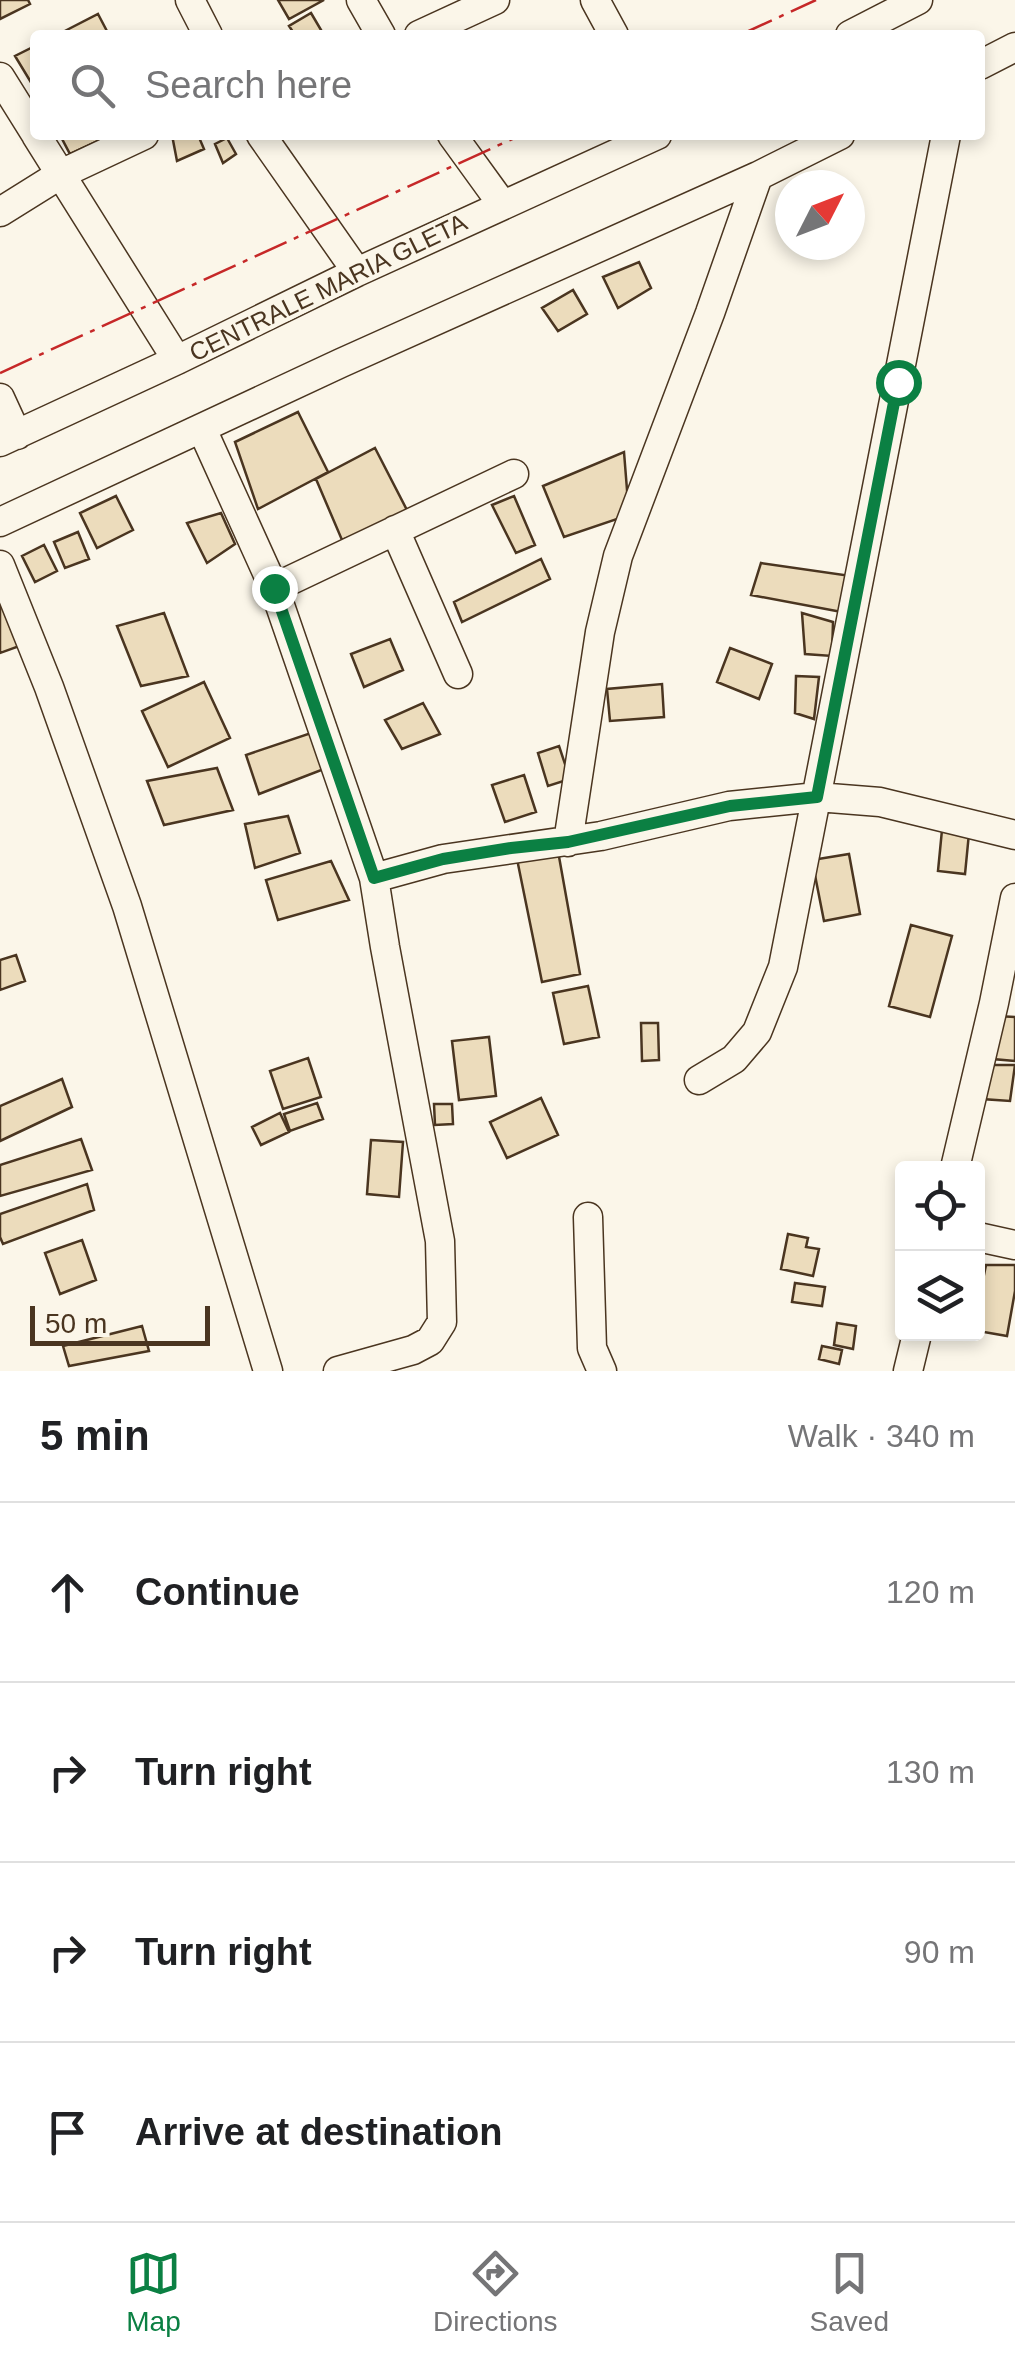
<!DOCTYPE html>
<html lang="en">
<head>
<meta charset="utf-8">
<style>
	body { margin:0; font-family:Helvetica,sans-serif; background:#f6f6f6; color:#202124 }
	.controls { position:absolute; right:30px; bottom:30px; display:grid; overflow:hidden; border-radius:10px; box-shadow:0 5px 15px #0003 }
	.controls button { width:90px; height:90px; display:grid; place-items:center; padding:0; border:0; border-bottom:2px solid #e0e0e0; background:#fff; color:#202124; font:50px sans-serif }
	.compass { position:absolute; left:775px; top:170px; width:90px; height:90px; border-radius:50%; background:#fff; box-shadow:0 5px 15px #0003; rotate:48deg }
	.scale { position:absolute; left:30px; bottom:25px; width:180px; box-sizing:border-box; padding-left:10px; border:5px solid #4a3520; border-top:0; font-size:28px; line-height:35px; white-space:nowrap; color:#4a3520; -webkit-text-stroke:8px #fbf6e9; paint-order:stroke }
	.stop { position:absolute; width:30px; height:30px; margin:-22px; border:8px solid #0b8043; border-radius:50%; background:#fff }
	.stop.end { background:#0b8043; border-color:#fff; box-shadow:0 2px 10px #0008 }
	.list { margin:0; padding:0; list-style:none }
	h2 { display:flex; justify-content:space-between; align-items:center; height:130px; margin:0; padding:0 40px; font-size:42px }
	h2 small { font-size:32px; font-weight:400; color:#757577 }
	.list li { display:grid; grid-template-columns:65px 1fr auto; gap:30px; align-items:center; box-sizing:border-box; height:180px; padding:0 40px; border-top:2px solid #e0e0e0 }
	.list b { display:block; font-size:38px; white-space:nowrap }
	.list em { font-size:32px; font-style:normal; color:#757577 }
	.icon { flex:none; width:55px; height:55px; fill:none; stroke:currentColor; stroke-width:2; stroke-linecap:round; stroke-linejoin:round }
	.map { position:relative; flex:none; width:1015px; height:1371px; overflow:hidden }
	.search { position:absolute; background:#fff; box-shadow:0 5px 15px #0003; left:30px; right:30px; top:30px; height:110px; display:flex; align-items:center; gap:25px; box-sizing:border-box; padding:0 35px; border-radius:10px; color:#757577; font-size:38px }
	.sheet { height:850px; background:#fff }
	nav { display:flex; justify-content:space-around; align-items:center; box-sizing:border-box; height:140px; border-top:2px solid #e0e0e0; background:#fff; font-size:28px; color:#757577 }
	nav a { display:grid; justify-items:center; gap:5px }
	nav .on { color:#0b8043 }
	.map>svg:first-child { display:block }
</style>
</head>
<body>
<div class="map">
<svg width="1015" height="1371" viewBox="0 0 1015 1371">
	<rect width="100%" height="100%" fill="#fbf6e9"/>
	<path fill="#ecdcbc" stroke="#4a3520" stroke-width="2.5" d="M0,0H28L30,4L0,19Z
		M278,0H324L289,19Z
		M311,13L324,35H295L289,26Z
		M98,14L109,35H57Z
		M35,46V89L15,56Z
		M60,135H111L70,154Z
		M172,135H198L204,149L177,161Z
		M227,138L236,154L223,163L215,144Z
		M639,262L651,288L618,308L603,277Z
		M573,290L587,314L558,331L542,308Z
		M298,412L328,472L258,509L235,442Z
		M375,448L409,514L342,540L316,479Z
		M624,452L629,515L564,537L543,486Z
		M116,496L133,530L97,548L80,513Z
		M514,496L535,545L516,553L492,505Z
		M221,513L235,544L207,563L187,523Z
		M78,532L89,559L65,568L54,542Z
		M44,545L57,571L35,582L22,556Z
		M541,559L550,579L462,622L454,602Z
		M761,563L851,576L847,613L751,595Z
		M11,605L25,644L0,653V607Z
		M164,613L188,676L141,686L117,626Z
		M802,613L833,622L832,656L805,654Z
		M390,639L403,670L364,687L351,654Z
		M730,648L772,664L759,699L717,682Z
		M796,676L819,677L814,719L795,713Z
		M204,682L230,738L168,767L142,711Z
		M662,684L664,717L610,721L607,689Z
		M423,703L440,734L402,749L385,720Z
		M311,733L324,769L259,794L246,755Z
		M559,746L570,779L548,786L538,753Z
		M217,768L233,810L164,825L147,781Z
		M524,775L536,812L505,822L492,785Z
		M288,816L300,853L255,868L245,824Z
		M942,830L969,833L965,874L938,871Z
		M558,851L580,974L542,982L517,859Z
		M849,854L860,914L824,921L812,860Z
		M331,861L349,900L278,920L266,880Z
		M911,925L952,936L930,1017L889,1006Z
		M16,955L25,981L0,990V960Z
		M588,986L599,1037L564,1044L553,993Z
		M997,1016L1015,1017V1061L993,1059Z
		M641,1023H658L659,1060L642,1061Z
		M489,1037L496,1096L459,1100L452,1041Z
		M308,1058L321,1097L283,1109L270,1071Z
		M988,1065H1015L1010,1101L982,1099Z
		M62,1079L72,1107L0,1141V1106Z
		M541,1098L558,1135L507,1158L490,1122Z
		M317,1103L323,1119L290,1131L284,1114Z
		M434,1104H452L453,1124L435,1125Z
		M280,1113L289,1132L261,1145L252,1127Z
		M81,1139L92,1170L0,1196V1165Z
		M371,1140L403,1142L399,1197L367,1194Z
		M87,1184L94,1210L3,1244L0,1237V1214Z
		M788,1234L808,1238L806,1247L819,1249L813,1276L781,1269Z
		M82,1240L96,1280L60,1294L45,1253Z
		M986,1265H1015V1291L1007,1336L978,1331V1304Z
		M795,1283L825,1287L822,1306L792,1302Z
		M837,1323L856,1326L853,1349L834,1345Z
		M142,1326L149,1351L69,1366L63,1346Z
		M822,1346L842,1350L839,1364L819,1359Z"/>
	<g fill="none" stroke-linecap="round" stroke-linejoin="round">
		<defs>
			<path id="minor" d="M190,0L208,35
				M361,0L381,35
				M595,0L614,35
				M419,35L495,0
				M850,35L918,0
				M980,65L1015,47
				M0,77L35,133
				M36,135L177,360
				M261,135L357,272
				M452,135L502,204
				M0,212L61,174L144,135
				M0,398L17,435
				M202,429L274,588L374,878L385,947L440,1241L442,1322L430,1341L413,1350L338,1371
				M0,442L177,360L357,272L657,135
				M0,522L341,363L758,176L840,135
				M395,530L458,674
				M0,565L49,687L127,906L268,1371
				M274,588L514,474
				M568,842L600,632L618,556L710,313L758,176
				M374,878L443,859L601,836L729,806L817,797L880,802L1015,835
				M699,1080L734,1059L757,1032L783,967L946,135
				M955,1168L994,1003L1015,898
				M588,1217L592,1348L602,1371
				M978,1237L1015,1245
				M908,1371L917,1334"/>
		</defs>
		<use href="#minor" stroke="#4a3520" stroke-width="31"/>
		<use href="#minor" stroke="#fbf6e9" stroke-width="28"/>
		<path stroke="#c62828" stroke-width="2.5" stroke-dasharray="35 8 5 8" stroke-linecap="butt" d="M740,35L816,0
			M0,373L521,135"/>
	</g>
	<g fill="none" stroke-linecap="round" stroke-linejoin="round">
		<path stroke="#0b8043" stroke-width="12" d="M274,588L374,878L443,859L511,848L568,842L730,806L817,797L898,382"/>
	</g>
	<g text-anchor="middle" stroke-width="8" stroke-linejoin="round" paint-order="stroke">
		<g font-size="25" fill="#4a3520" stroke="#fbf6e9">
			<text transform="translate(328 287) rotate(-26)" y="9">CENTRALE MARIA GLETA</text>
		</g>
	</g>
</svg>
<div class="controls">
<button><svg class="icon" aria-label="locate" viewBox="0 0 24 24"><circle cx="12" cy="12" r="6"/><path d="M12 2v4M12 18v4M2 12h4M18 12h4"/></svg></button>
<button><svg class="icon" aria-label="layers" viewBox="0 0 24 24"><path d="M12 4l9 5-9 5-9-5zM3 14l9 5 9-5"/></svg></button>
</div>
<svg class="compass" viewBox="-18 -18 36 36"><path d="M0-13l5 13h-10z" fill="#e53935"/><path d="M0 13l5-13h-10z" fill="#757577"/></svg>
<div class="scale">50 m</div>
<div class="stop" style="left:898px;top:382px"></div>
<div class="stop end" style="left:274px;top:588px"></div>
<div class="search"><svg class="icon" aria-label="search" viewBox="0 0 24 24"><circle cx="10" cy="10" r="6"/><path d="M15 15l6 6"/></svg>Search here</div>
</div>
<section class="sheet">
<h2>5 min<small>Walk · 340 m</small></h2>
<ul class="list">
<li><svg class="icon" aria-label="ahead" viewBox="0 0 24 24"><path d="M12 20V5M6 11l6-6 6 6"/></svg><div><b>Continue</b></div><em>120 m</em></li>
<li><svg class="icon" aria-label="right" viewBox="0 0 24 24"><path d="M7 20v-9h11M14 6l5 5-5 5"/></svg><div><b>Turn right</b></div><em>130 m</em></li>
<li><svg class="icon" aria-label="right" viewBox="0 0 24 24"><path d="M7 20v-9h11M14 6l5 5-5 5"/></svg><div><b>Turn right</b></div><em>90 m</em></li>
<li><svg class="icon" aria-label="arrive" viewBox="0 0 24 24"><path d="M6 21V4h12l-3 4 3 4H6"/></svg><div><b>Arrive at destination</b></div></li>
</ul>
</section>
<nav>
<a class="on"><svg class="icon" aria-label="map" viewBox="0 0 24 24"><path d="M3 6l6-2 6 2 6-2v14l-6 2-6-2-6 2zM9 4v14M15 6v14"/></svg>Map</a>
<a><svg class="icon" aria-label="directions" viewBox="0 0 24 24"><path d="M12 3l9 9-9 9-9-9zM9 14v-3h6M13 9l2 2-2 2"/></svg>Directions</a>
<a><svg class="icon" aria-label="saved" viewBox="0 0 24 24"><path d="M7 4h10v16l-5-4-5 4z"/></svg>Saved</a>
</nav>
</body>
</html>
